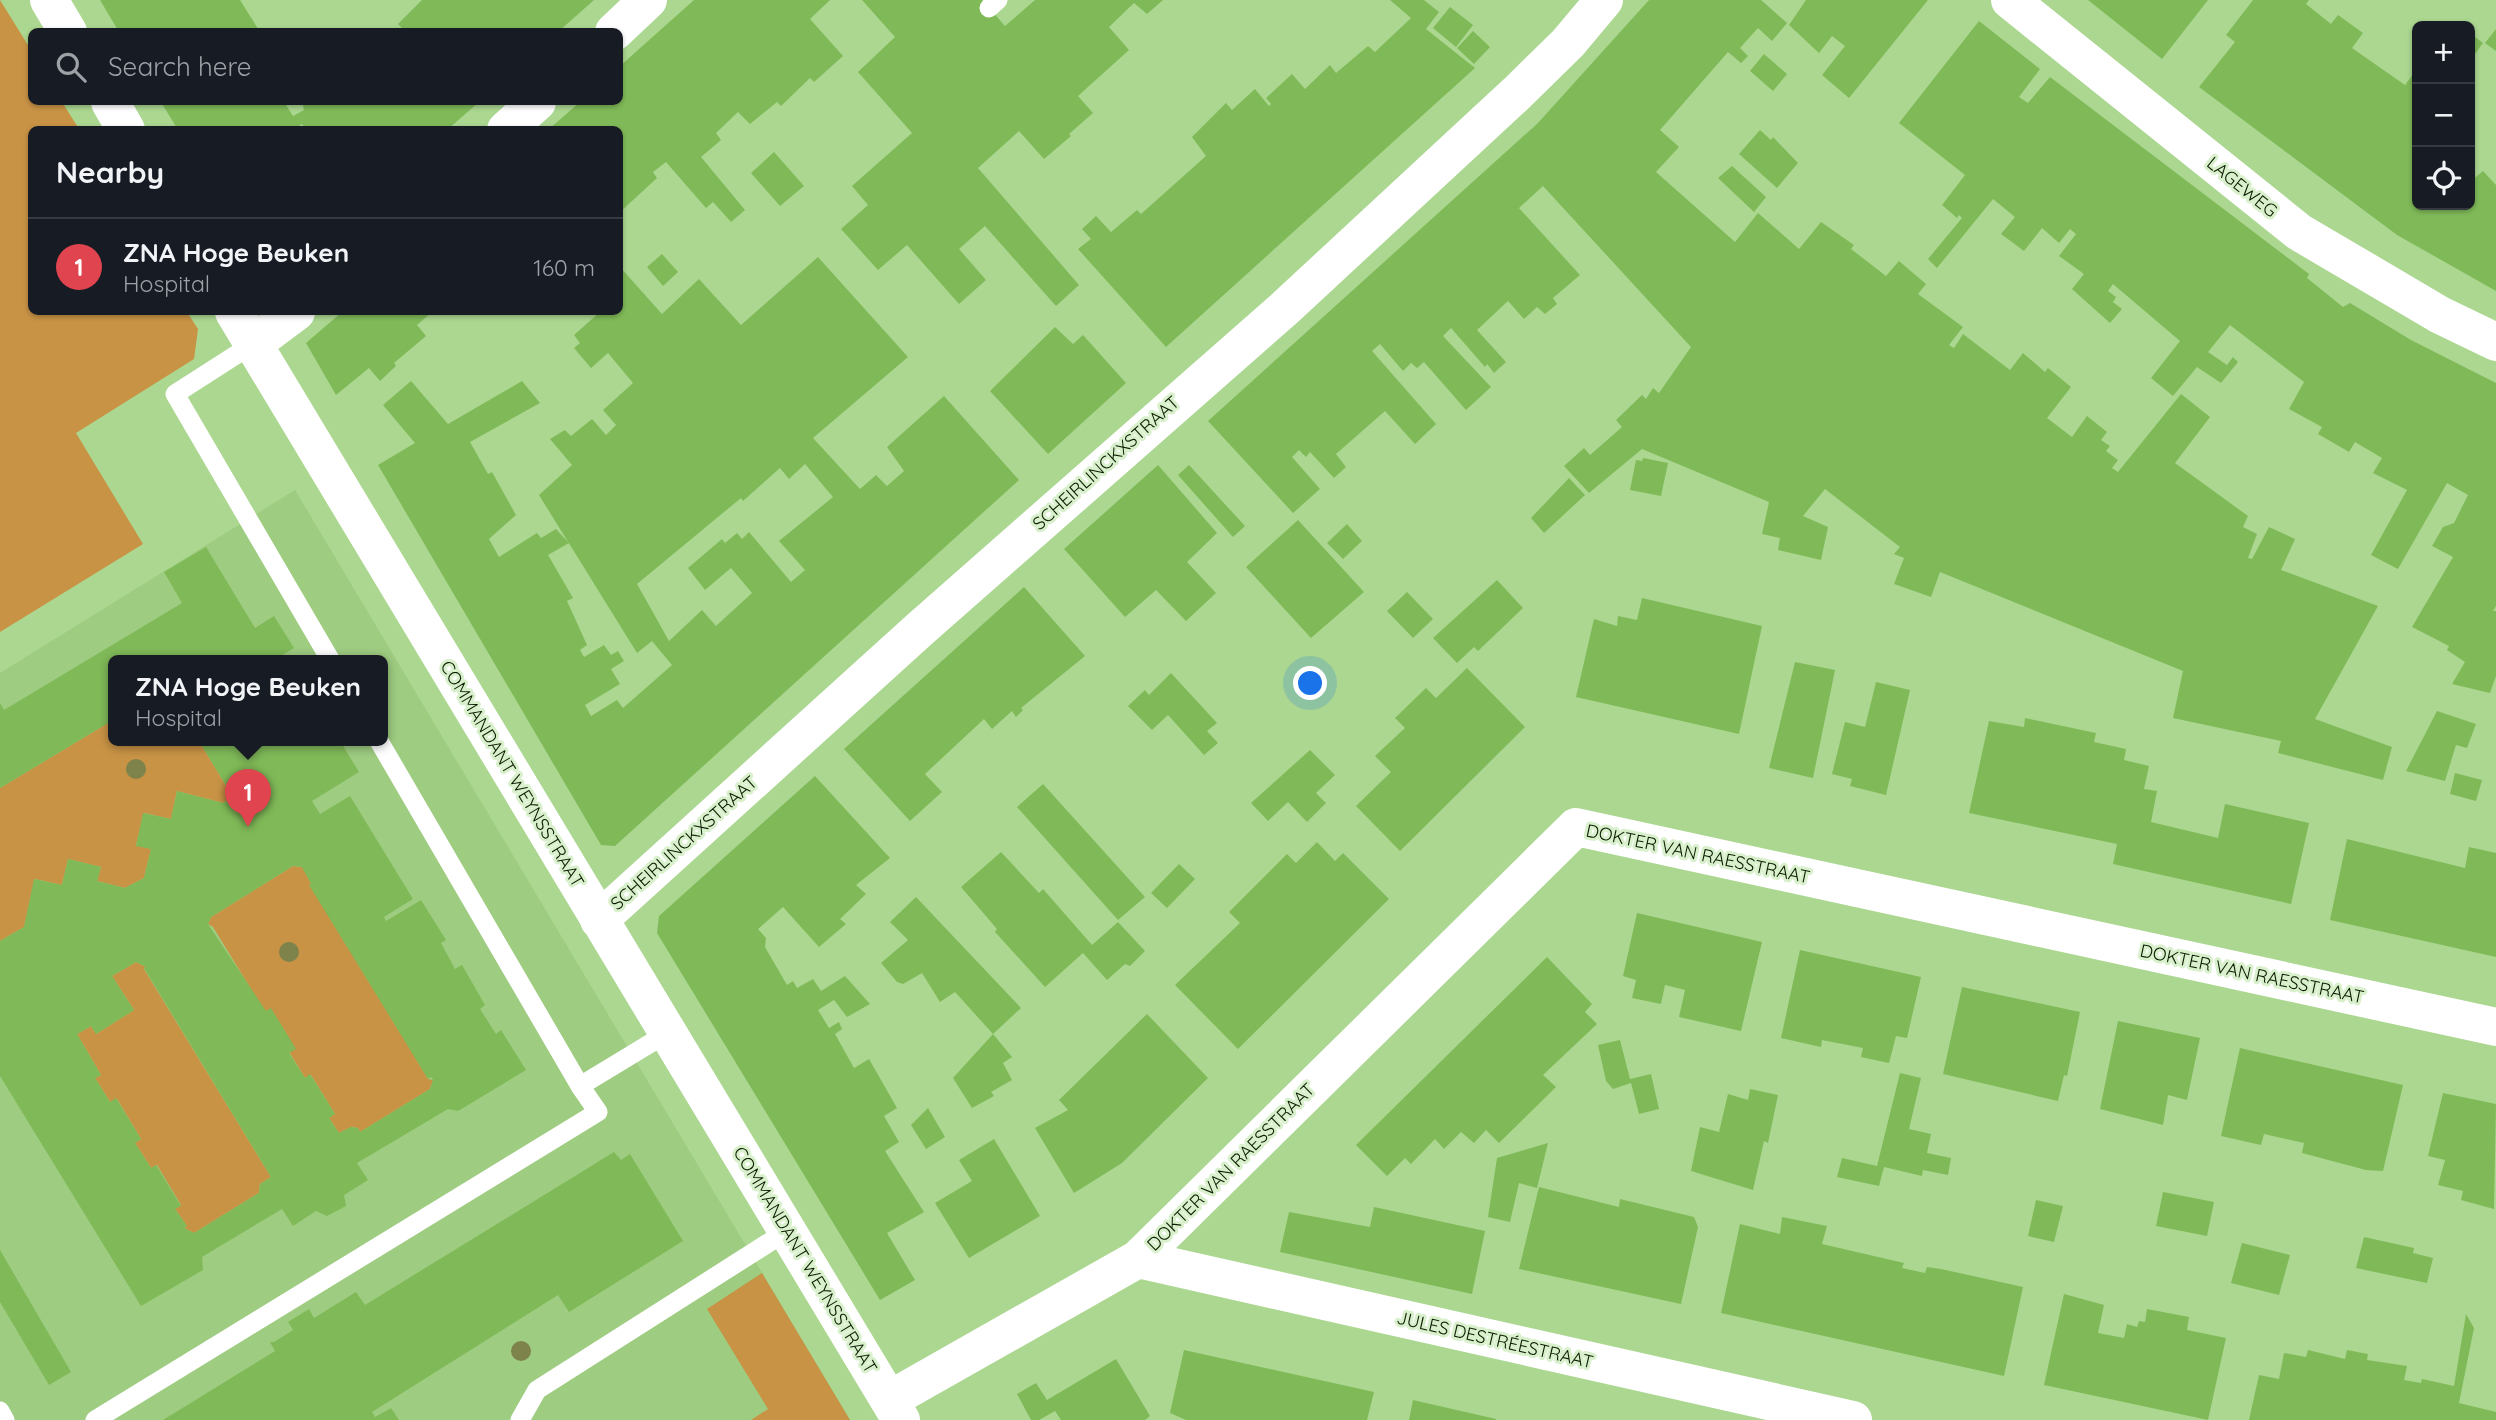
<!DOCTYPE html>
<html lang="en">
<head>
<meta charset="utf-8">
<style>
	body { margin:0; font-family:Quicksand,sans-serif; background:#20242c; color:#f1f3f6 }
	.controls { position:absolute; right:21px; top:21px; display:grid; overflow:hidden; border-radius:10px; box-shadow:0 2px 5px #0004 }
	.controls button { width:63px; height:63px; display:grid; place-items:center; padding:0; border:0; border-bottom:2px solid #363941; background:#171b24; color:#f1f3f6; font:35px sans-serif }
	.you { position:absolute; left:1311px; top:684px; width:24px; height:24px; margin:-18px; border:5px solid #fff; border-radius:50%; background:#1a73e8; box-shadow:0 0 0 10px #1a73e833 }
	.badge { display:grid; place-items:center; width:46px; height:46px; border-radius:50%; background:#bd9ace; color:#fff; font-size:23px; font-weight:700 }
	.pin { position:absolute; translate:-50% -58px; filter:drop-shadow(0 2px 4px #0008) }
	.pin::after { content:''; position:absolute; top:37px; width:24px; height:21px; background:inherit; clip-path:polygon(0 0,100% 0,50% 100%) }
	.popup { position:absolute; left:108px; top:655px; width:280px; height:91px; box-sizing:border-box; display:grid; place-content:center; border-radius:10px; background:#171b24; filter:drop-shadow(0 2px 5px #0005); font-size:23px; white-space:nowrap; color:#9ea1a6 }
	.popup b { font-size:26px; color:#f1f3f6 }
	.popup::after { content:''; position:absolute; left:50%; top:100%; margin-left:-14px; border:14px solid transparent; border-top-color:#171b24 }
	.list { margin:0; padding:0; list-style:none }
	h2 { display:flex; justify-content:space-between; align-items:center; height:91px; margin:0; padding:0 28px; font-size:30px }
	h2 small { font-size:23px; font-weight:400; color:#9ea1a6 }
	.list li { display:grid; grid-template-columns:46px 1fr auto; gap:21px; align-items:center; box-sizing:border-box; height:98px; padding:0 28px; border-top:2px solid #363941 }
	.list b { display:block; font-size:26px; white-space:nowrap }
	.list p { margin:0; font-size:23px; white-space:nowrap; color:#9ea1a6 }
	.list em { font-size:23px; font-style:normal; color:#9ea1a6 }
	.icon { flex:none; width:38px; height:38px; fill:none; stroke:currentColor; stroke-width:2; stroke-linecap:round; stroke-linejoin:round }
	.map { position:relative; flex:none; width:2496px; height:1420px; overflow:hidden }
	.search { position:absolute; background:#171b24; box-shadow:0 2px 5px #0004; left:28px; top:28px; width:595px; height:77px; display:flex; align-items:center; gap:18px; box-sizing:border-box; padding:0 24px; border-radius:10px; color:#9ea1a6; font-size:26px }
	.panel { position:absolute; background:#171b24; box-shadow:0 2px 5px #0004; left:28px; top:126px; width:595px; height:189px; border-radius:10px }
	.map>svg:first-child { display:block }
</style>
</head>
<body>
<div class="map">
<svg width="2496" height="1420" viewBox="0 0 2496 1420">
	<rect width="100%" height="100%" fill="#abd790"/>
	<path fill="#9ecc80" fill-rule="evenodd" d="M295,490L850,1420H0V673ZM113,661H383V741H113Z"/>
	<path fill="#c89345" d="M0,0L31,50L32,102H62L79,129L32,130V312H187L198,329L194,359L76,433L143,544L0,632Z
		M113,720V741H199L233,797L223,803L177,791L171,819L144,813L136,845L151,849L144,878L125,888L97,881L101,867L68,859L62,885L35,879L24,927L0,941V788Z
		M293,866L302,867L428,1079L433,1080L430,1089L360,1132L358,1128L351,1127L339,1133L329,1118L335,1114L311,1075L305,1078L213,927L208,924L211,917Z
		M136,962L146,967L144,969L271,1177L260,1184L259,1193L194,1233L184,1228L187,1226L175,1209L181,1205L157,1165L151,1168L135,1143L141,1139L117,1099L110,1102L95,1078L101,1075L77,1034L91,1026L96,1034L134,1010L112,976Z
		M762,1273L850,1420H751L768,1409L707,1309Z"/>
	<path fill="#80ba58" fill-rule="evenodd" d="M100,0H240L260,32H119Z
		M422,0H594L558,32H400L403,29L398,24Z
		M694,0H830L810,19L843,56L814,82L810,78L781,106L777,102L750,124L738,112L716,133L721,140L701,157L745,210L731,222L713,202L706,208L666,162L653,172L657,178L620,212V130H548L580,102H620V66Z
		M862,0H982L1005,26L1035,0H1163L1147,14L1134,3L1109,27L1129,50L1078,96L1093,113L1069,134L1071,136L1044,159L1019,131L978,168L1079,285L1056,306L985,226L959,249L986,280L959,304L907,245L878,270L841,229L868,205L852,186L912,133L858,72L895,37Z
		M1390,0H1424L1439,12L1426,29L1475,68L1166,347L1078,249L1091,239L1082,229L1096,216L1111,232L1137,210L1141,214L1206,156L1192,137L1226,103L1232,110L1255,89L1269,106L1271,104L1266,98L1292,74L1305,89L1330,65L1336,73L1368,46L1375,52L1411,18Z
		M1649,0H1761L1787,23L1772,41L1758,28L1740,48L1748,56L1741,63L1728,52L1660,130L1679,147L1656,172L1735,242L1758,213L1799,249L1821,222L1854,245L1851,249L1886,276L1899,261L1926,284L1918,294L1963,327L1949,345L1954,348L1963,334L2010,370L2023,353L2045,372L2048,368L2071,387L2047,418L2072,437L2087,416L2107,432L2101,440L2110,446L2106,451L2118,460L2112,468L2118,472L2181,394L2210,417L2175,463L2248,516L2243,527L2257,534L2248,558L2252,559L2269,527L2295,539L2281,570L2378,606L2315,719L2392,747L2383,780L2278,753L2281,741L2173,718L2183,671L1940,572L1931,597L1894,584L1904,558L1894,554L1900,547L1825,489L1803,516L1828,527L1821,560L1778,550L1780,538L1762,534L1769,502L1642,449L1589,493L1564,466L1584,448L1590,455L1622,427L1616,420L1642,395L1646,399L1653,388L1659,393L1691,347L1543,186L1519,208L1580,275L1553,298L1557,304L1545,314L1537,307L1524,319L1508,301L1477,330L1506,362L1494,373L1487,364L1485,367L1451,328L1443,336L1491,387L1466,410L1424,362L1417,368L1411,363L1403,371L1380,344L1372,351L1436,424L1415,444L1385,411L1336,454L1346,467L1334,478L1310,452L1306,457L1299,450L1292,457L1320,489L1293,513L1208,421L1538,123Z
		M1806,0H1928L1849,98L1822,75L1845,46L1832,36L1819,53L1789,25Z
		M2088,0H2208L2162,59Z
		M2253,0H2309L2306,4L2331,24L2338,15L2363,33L2352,48L2405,85L2417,69V205H2470V182L2483,171L2496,185V291L2397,235L2199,87L2235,42L2226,35Z
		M1450,7L1473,25L1456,47L1433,28Z
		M1979,21L2040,69L2019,97L2028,103L2050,77L2309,274L2307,278L2343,307L2350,303L2411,340L2496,383V606L2493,611H2496V676L2490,693L2452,684L2465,662L2447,650L2449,646L2412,627L2453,557L2432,546L2443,527L2454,523L2468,495L2447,483L2398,569L2371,555L2407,490L2373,473L2382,458L2355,442L2349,452L2318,434L2322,427L2289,409L2304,382L2230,325L2208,352L2227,365L2233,357L2238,362L2221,383L2197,367L2173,396L2151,378L2180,341L2113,284L2108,291L2116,297L2113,302L2122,309L2110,323L2072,289L2084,274L2059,256L2076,234L2070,229L2059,243L2042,228L2024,251L2001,234L2015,217L1993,199L1937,268L1928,259L1962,218L1959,215L1957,218L1942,205L1965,175L1899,123Z
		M2496,29V51L2485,43Z
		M1473,31L1490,47L1474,64L1457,48Z
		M2470,33L2483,43L2470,61Z
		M1764,54L1787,74L1773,91L1750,71Z
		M161,102H284L293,116L304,110L302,102H479L447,130H307L302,124L292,130H178Z
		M1760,130L1771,140L1773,137L1798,163L1777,188L1739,154Z
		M774,152L804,186L780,206L751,173Z
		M1732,166L1766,197L1754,212L1718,178Z
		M662,254L678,272L663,286L647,267Z
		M818,257L908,357L813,438L860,489L876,475L887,486L904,471L887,447L944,396L1019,480L615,846L601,845L378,465L415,443L383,405L411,381L448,424L522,381L540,403L470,442L488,474L492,472L516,515L489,539L499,557L537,533L541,538L556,529L569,543L548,555L573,598L567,601L587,645L580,650L584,657L604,645L611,655L618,651L624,661L611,669L620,684L585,705L591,716L617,700L623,708L672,665L652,641L637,653L570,545L539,495L572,465L550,439L565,430L571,436L592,419L606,435L616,425L603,410L633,383L608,353L591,368L574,348L580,343L574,335L600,312H620V267L662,314L699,279L741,325ZM805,464L833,497L779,541L805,570L791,582L749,532L742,539L737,533L725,543L722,539L688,568L705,590L731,568L752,593L716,626L702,610L669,641L637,584L741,498L743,501L780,468L789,479Z
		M342,312H432L417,325L426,336L394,363L396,366L380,381L369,368L336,395L306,343Z
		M1055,327L1073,344L1083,335L1126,383L1048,454L990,391Z
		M1643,458L1668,463L1661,496L1630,490L1636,460L1642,461Z
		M1158,465L1217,533L1187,562L1216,593L1186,621L1156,590L1125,617L1064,549Z
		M1189,465L1245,526L1233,537L1178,475Z
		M1569,478L1585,495L1544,533L1531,518Z
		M1298,520L1364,592L1311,638L1246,567Z
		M1347,524L1362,541L1343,559L1327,543Z
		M206,547L255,628L274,616L294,648L281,656L285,661H113V720L0,788V703L4,710L182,603L164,572Z
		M1497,580L1523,608L1478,651L1474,647L1457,663L1433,638Z
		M1024,587L1085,656L1021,708L1023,710L1016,717L1012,711L992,729L984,719L955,746L925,774L942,792L910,821L844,749Z
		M1407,592L1433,619L1413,638L1387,611Z
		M1642,598L1762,626L1739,734L1576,697L1594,619L1617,626L1618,616L1637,620Z
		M1795,662L1835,670L1813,778L1769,768Z
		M1467,668L1525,727L1400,851L1356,806L1391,772L1375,756L1405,728L1395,718L1426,688L1436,698Z
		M1171,673L1217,723L1207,731L1218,743L1204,755L1168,715L1152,730L1128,706L1145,690L1149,695Z
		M1876,682L1910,690L1886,795L1850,786L1852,779L1832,774L1845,722L1865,727Z
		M2437,711L2476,724L2467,748L2456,745L2445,781L2406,771Z
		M2025,718L2096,733L2094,742L2126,749L2124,760L2149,766L2144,789L2157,791L2151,822L2218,838L2225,804L2309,823L2291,904L2113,864L2117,844L1969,813L1989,721L2024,727Z
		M199,741H340L359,772L312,801L320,814L350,796L413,899L384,917L386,921L421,900L446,940L441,943L455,969L462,965L485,1005L480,1009L496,1034L501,1030L526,1070L458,1111L448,1109L357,1163L368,1180L344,1195L346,1206L327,1216L316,1211L293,1226L282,1209L202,1257L203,1270L141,1306L0,1076V941L24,927L34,879L62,885L68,859L101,867L97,881L125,888L144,878L151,849L136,846L143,813L171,819L177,791L223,803L233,797ZM293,866L302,867L311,884L309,885L428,1079L431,1077L433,1080L430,1089L360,1132L358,1128L351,1127L339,1133L329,1118L335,1114L310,1074L305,1078L289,1053L296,1049L271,1008L266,1011L208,924L211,917ZM136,962L146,967L144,968L271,1177L260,1184L259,1193L194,1233L184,1228L187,1226L175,1209L181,1206L156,1165L151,1168L135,1143L141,1139L116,1098L110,1102L95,1078L101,1075L77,1034L91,1026L96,1034L134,1010L112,976Z
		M1310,750L1335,775L1316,793L1326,803L1307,822L1288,802L1268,821L1251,803Z
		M2455,773L2482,780L2476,801L2450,794Z
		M815,776L890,858L856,885L866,894L840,919L846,924L819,947L783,907L758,929L766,938L765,947L787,985L793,981L797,988L813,979L821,991L845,976L870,1004L847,1017L834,1000L818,1010L829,1028L839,1022L842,1029L835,1034L854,1068L869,1059L897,1108L884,1116L899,1142L885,1151L924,1212L887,1233L915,1280L880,1300L657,933L659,916Z
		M1043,784L1145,897L1118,920L1017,807Z
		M2347,839L2465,868L2469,847L2496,853V957L2330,920Z
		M1317,842L1335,861L1343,853L1389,899L1238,1049L1175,985L1240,923L1229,912L1287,854L1296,863Z
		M1001,852L1039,893L1043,889L1092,945L1118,922L1145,951L1130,966L1125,964L1107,980L1083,953L1045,987L995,932L997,929L961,887Z
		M1179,864L1195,879L1167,908L1151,893Z
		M916,897L1021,1008L993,1034L1012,1057L1003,1063L1012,1080L991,1092L994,1096L972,1108L953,1078L993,1034L955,992L940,1002L922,973L903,984L897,982L881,963L908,940L890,922Z
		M1637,913L1762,942L1741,1031L1679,1017L1685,990L1665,985L1661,1004L1632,998L1636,980L1623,976Z
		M1800,950L1921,977L1907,1038L1896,1036L1889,1063L1861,1057L1863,1048L1822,1040L1821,1047L1781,1038Z
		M1547,957L1592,1004L1585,1012L1597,1024L1543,1075L1556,1087L1499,1143L1486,1130L1474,1143L1461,1132L1444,1149L1435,1139L1411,1164L1405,1158L1387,1176L1356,1145Z
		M1962,987L2080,1012L2067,1076L2064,1075L2058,1101L1943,1074Z
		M1147,1014L1208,1078L1122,1163L1074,1193L1035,1128L1068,1110L1059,1100Z
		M2118,1021L2200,1038L2187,1100L2168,1095L2163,1125L2100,1109Z
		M1620,1040L1630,1079L1651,1074L1659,1109L1639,1114L1631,1083L1613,1089L1606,1081L1598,1045Z
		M2240,1048L2403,1085L2383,1171L2366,1170L2302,1153L2304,1143L2264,1134L2261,1145L2221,1136Z
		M1900,1073L1921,1078L1909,1129L1931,1134L1927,1153L1951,1158L1948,1175L1923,1170L1922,1176L1884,1167L1879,1186L1837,1177L1842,1158L1877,1166Z
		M1750,1089L1778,1095L1768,1143L1764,1141L1753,1190L1691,1171L1700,1127L1719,1132L1728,1094L1748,1100Z
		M2443,1093L2496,1104L2494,1209L2461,1200L2463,1191L2438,1185L2445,1160L2428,1156Z
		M928,1108L945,1137L926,1149L911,1125Z
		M994,1139L1040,1216L969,1258L935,1203L972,1181L959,1160Z
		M1548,1143L1537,1188L1519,1183L1510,1222L1488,1217L1497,1158Z
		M614,1152L621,1160L630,1154L683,1241L569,1312L558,1295L372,1412L375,1417L391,1408L399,1420H163L275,1351L270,1342H274L293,1330L288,1322L309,1309L314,1318L356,1292L365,1305Z
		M1539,1187L1619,1207L1620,1199L1694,1217L1698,1227L1681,1304L1519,1269Z
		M2163,1192L2214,1202L2207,1236L2156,1226Z
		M2036,1200L2063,1206L2054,1242L2028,1236Z
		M1374,1207L1485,1231L1472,1294L1280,1252L1289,1212L1370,1227Z
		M1782,1217L1827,1226L1822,1244L1904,1263L1902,1268L1925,1273L1927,1267L1941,1269L2023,1287L2004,1376L1721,1313L1740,1224L1780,1234Z
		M2364,1237L2414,1248L2413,1253L2433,1258L2427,1283L2356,1268Z
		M2242,1243L2290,1255L2279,1295L2231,1283Z
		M0,1250L71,1372L49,1385L0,1302Z
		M2064,1294L2104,1305L2098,1333L2124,1338L2127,1324L2137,1327L2139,1321L2145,1322L2147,1309L2189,1317L2187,1330L2226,1338L2208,1420L2044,1385Z
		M2466,1314L2474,1328L2459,1403L2496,1412V1420H2249L2259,1375L2279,1379L2284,1353L2306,1357L2308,1350L2345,1359L2347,1350L2368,1354L2367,1360L2407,1366L2404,1380L2421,1383L2422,1379L2454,1386Z
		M1184,1350L1374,1392L1367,1420H1186L1170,1413Z
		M1116,1359L1150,1416L1145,1420H1061L1055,1411L1039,1420H1031L1017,1394L1036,1383L1047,1400Z
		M1413,1400L1496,1419V1420H1409Z"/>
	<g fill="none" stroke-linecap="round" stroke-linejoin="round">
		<path stroke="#fff" stroke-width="19" d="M989,8L998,0
			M253,344L175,394L331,661
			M379,741L580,1086L669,1032
			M0,1411L5,1420
			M95,1420L598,1112L580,1086
			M520,1420L537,1390L787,1231"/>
		<path stroke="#fff" stroke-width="38" d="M49,0L68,32
			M2010,0L2299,232L2440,315L2496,342
			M614,32L648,0
			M110,102L126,130
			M506,130L537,102
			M234,312L901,1420
			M253,344L296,312
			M599,920L920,629L1285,308L1517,93L1568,43L1604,0
			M1138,1259L1853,1420
			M889,1400L1138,1259L1576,827L2496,1027"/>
	</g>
	<g fill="#7e824b">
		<circle cx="136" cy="769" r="10"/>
		<circle cx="289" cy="952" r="10"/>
		<circle cx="521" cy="1351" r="10"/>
	</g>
	<g text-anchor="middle" stroke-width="6" stroke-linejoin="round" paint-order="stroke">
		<g font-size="18" fill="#0b1b01" stroke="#d9f0cc">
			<text transform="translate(2242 187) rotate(39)" y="6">LAGEWEG</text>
			<text transform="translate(1106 463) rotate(-42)" y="6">SCHEIRLINCKXSTRAAT</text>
			<text transform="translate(512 774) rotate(59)" y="6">COMMANDANT WEYNSSTRAAT</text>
			<text transform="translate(684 843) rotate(-42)" y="6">SCHEIRLINCKXSTRAAT</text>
			<text transform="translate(1698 854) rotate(12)" y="6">DOKTER VAN RAESSTRAAT</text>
			<text transform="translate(2252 974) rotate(12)" y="6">DOKTER VAN RAESSTRAAT</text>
			<text transform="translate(1231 1167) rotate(-45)" y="6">DOKTER VAN RAESSTRAAT</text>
			<text transform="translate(805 1260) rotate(59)" y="6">COMMANDANT WEYNSSTRAAT</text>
			<text transform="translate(1495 1340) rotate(13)" y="6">JULES DESTRÉESTRAAT</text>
		</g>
	</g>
</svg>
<div class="controls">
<button>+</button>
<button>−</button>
<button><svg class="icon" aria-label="locate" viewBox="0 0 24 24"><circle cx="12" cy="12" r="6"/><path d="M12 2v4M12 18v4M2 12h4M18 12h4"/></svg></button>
</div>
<div class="you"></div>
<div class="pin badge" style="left:248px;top:827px;background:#e0444e">1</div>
<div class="popup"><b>ZNA Hoge Beuken</b>Hospital</div>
<div class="search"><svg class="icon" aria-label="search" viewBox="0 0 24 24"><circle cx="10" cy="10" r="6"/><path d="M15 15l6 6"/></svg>Search here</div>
<section class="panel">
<h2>Nearby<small></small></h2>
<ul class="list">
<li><span class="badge" style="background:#e0444e">1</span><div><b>ZNA Hoge Beuken</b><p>Hospital</p></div><em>160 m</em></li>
</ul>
</section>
</div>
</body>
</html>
